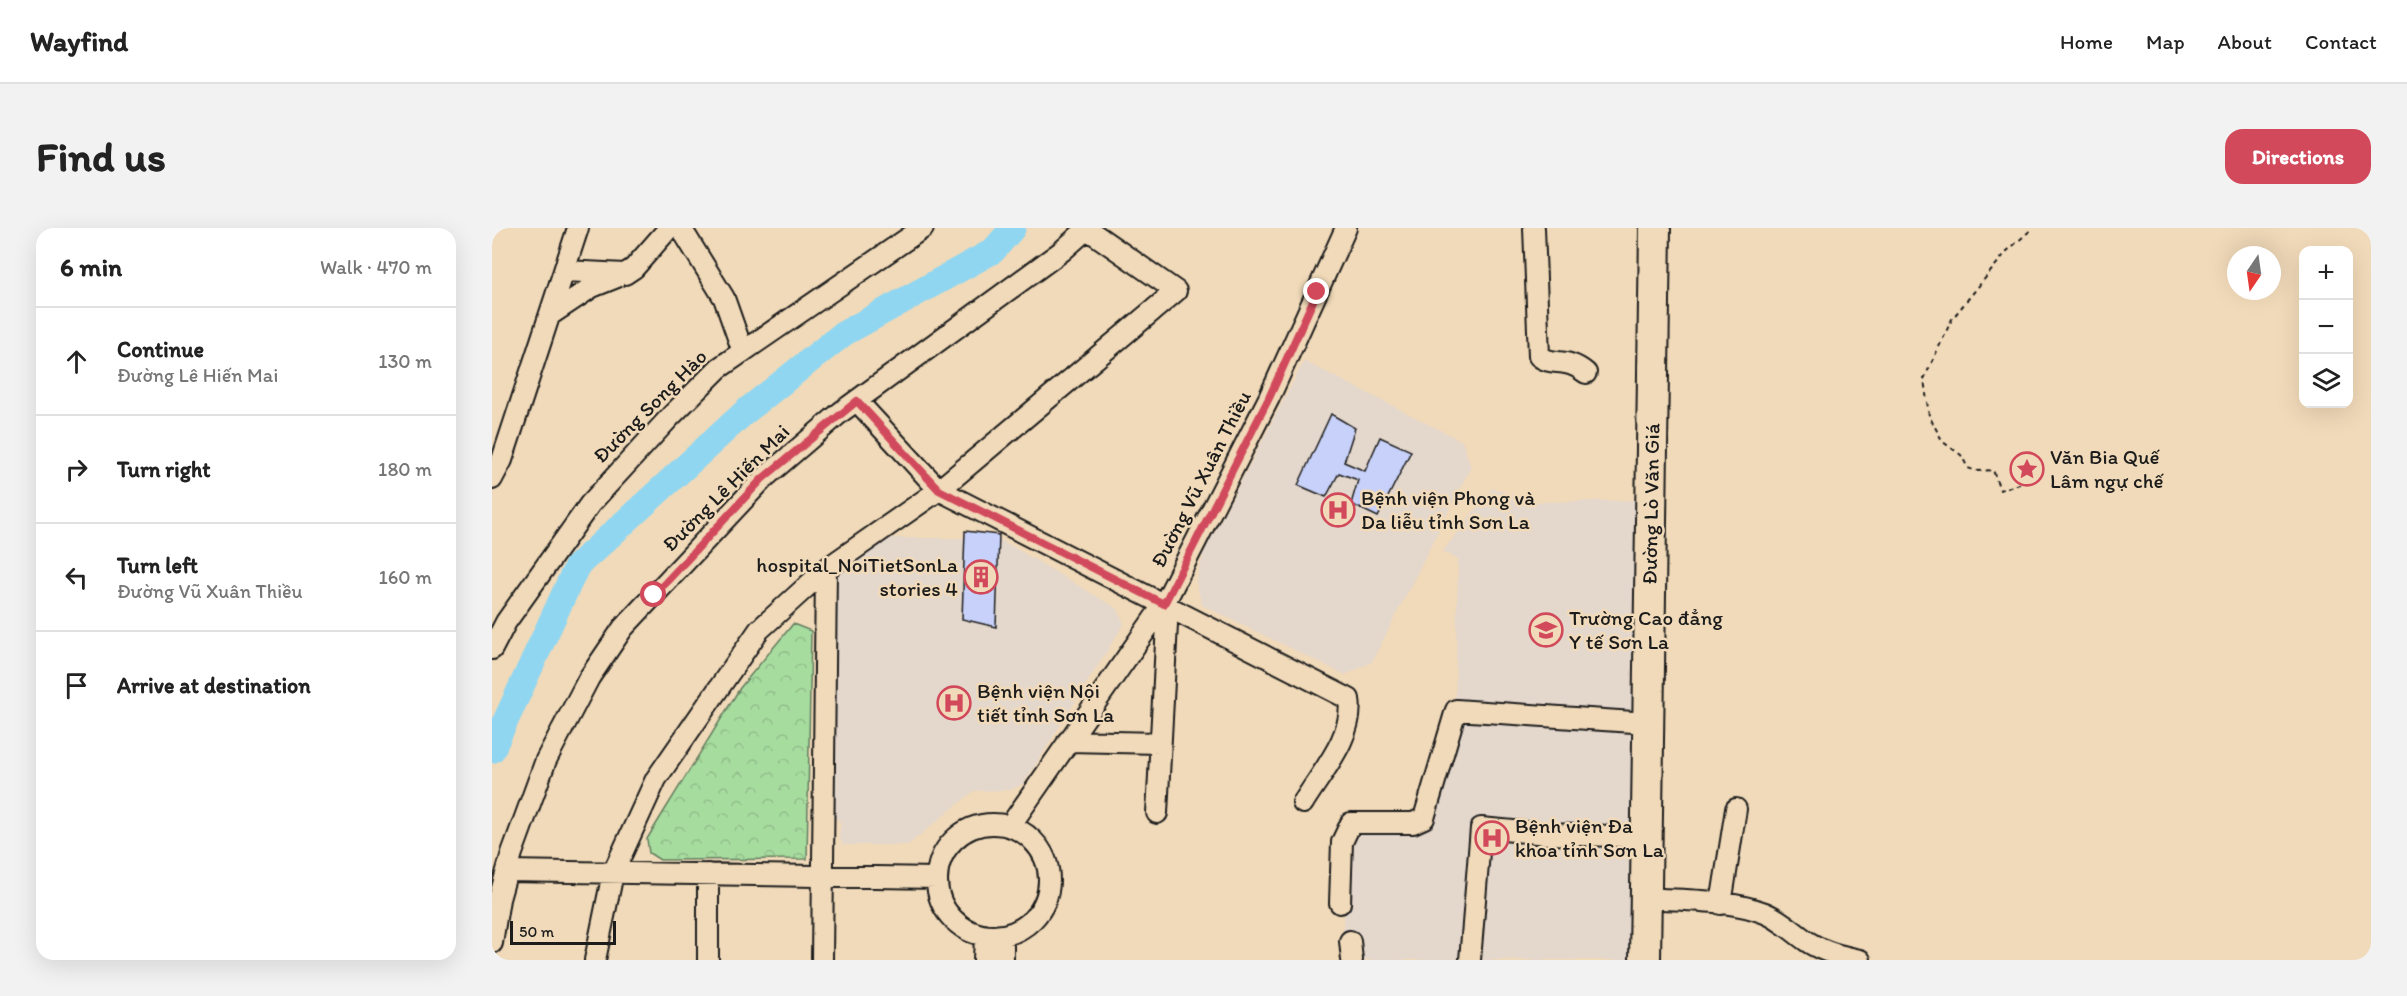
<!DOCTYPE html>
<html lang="en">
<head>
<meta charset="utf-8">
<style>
	body { margin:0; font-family:Itim,sans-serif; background:#f2f2f2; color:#222 }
	.controls { position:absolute; right:18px; top:18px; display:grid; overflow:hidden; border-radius:12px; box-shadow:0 6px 24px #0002 }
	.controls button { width:54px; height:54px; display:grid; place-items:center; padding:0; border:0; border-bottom:2px solid #e0e0e0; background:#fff; color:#222; font:30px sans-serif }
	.compass { position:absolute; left:1735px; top:18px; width:54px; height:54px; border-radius:50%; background:#fff; box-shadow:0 6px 24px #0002; rotate:193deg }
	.scale { position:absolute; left:18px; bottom:15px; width:106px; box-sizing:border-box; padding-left:6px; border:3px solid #1c1c1c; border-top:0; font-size:16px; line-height:21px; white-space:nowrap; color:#1c1c1c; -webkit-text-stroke:4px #f1dab9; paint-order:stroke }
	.stop { position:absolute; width:18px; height:18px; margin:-14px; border:4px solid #d1495b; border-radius:50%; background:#fff }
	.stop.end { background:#d1495b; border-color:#fff; box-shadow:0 2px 6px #0008 }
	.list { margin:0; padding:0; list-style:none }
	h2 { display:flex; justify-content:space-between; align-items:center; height:78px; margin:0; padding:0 24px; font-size:26px }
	h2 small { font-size:20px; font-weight:400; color:#767676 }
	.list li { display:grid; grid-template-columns:39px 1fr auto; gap:18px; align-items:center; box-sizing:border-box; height:108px; padding:0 24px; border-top:2px solid #e0e0e0 }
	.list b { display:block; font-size:22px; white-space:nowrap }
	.list p { margin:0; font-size:20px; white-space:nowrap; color:#767676 }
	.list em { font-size:20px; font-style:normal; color:#767676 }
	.icon { flex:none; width:33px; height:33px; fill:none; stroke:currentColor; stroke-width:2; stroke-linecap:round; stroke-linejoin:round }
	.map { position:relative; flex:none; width:1879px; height:732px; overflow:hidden; border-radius:18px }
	header { display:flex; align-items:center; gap:36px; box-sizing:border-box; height:84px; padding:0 30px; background:#fff; border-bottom:2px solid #e0e0e0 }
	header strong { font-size:28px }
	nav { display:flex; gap:33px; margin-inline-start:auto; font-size:21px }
	.intro { display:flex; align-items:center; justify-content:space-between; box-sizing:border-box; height:144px; padding:0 36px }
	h1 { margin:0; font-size:42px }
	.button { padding:15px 27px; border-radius:18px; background:#d1495b; color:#fff; font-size:21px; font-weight:700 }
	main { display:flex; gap:36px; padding:0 36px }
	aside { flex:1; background:#fff; border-radius:18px; box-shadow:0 6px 24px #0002 }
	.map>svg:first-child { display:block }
</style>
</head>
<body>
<header>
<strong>Wayfind</strong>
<nav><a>Home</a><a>Map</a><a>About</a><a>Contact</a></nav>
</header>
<div class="intro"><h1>Find us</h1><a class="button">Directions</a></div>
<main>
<aside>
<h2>6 min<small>Walk · 470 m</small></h2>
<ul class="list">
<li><svg class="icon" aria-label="ahead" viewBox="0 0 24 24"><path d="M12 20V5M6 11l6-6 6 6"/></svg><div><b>Continue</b><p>Đường Lê Hiến Mai</p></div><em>130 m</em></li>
<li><svg class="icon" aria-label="right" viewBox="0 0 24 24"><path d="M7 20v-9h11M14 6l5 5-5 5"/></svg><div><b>Turn right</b></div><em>180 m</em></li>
<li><svg class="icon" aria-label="left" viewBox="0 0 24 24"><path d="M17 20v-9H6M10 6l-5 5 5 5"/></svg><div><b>Turn left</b><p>Đường Vũ Xuân Thiều</p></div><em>160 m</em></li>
<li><svg class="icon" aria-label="arrive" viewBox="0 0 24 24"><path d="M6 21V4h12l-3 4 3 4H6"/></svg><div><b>Arrive at destination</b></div></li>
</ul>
</aside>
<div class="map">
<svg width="1879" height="732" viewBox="0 0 1879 732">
	<defs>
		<pattern id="park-crowns" width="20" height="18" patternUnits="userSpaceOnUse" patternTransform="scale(1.5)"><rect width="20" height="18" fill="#a7dc9f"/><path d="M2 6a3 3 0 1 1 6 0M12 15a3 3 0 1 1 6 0" fill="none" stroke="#8fbc88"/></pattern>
	</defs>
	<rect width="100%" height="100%" fill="#f1dab9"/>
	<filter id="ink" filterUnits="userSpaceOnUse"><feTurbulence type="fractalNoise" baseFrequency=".0167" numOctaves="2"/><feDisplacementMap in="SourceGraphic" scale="12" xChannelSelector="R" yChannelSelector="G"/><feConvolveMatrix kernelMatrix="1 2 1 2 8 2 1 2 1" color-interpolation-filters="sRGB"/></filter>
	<g filter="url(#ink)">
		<path fill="#e4d7cc" d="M812,133L970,213L979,239L880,434L853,447L710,377L704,355L712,324Z
			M1000,260L1047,274L1145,272L1142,488L963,472L966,332L951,323Z
			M395,310H506L626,381L632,396L532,555L519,562L482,563L416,617H351L347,608L349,595L339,585L344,347Z
			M966,487L1139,499L1140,732H849L857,617L864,603L880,598L934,600Z"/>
		<path fill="url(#park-crowns)" stroke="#627c5e" stroke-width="1.5" d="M301,396L319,403L315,631L168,632L157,625L155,611L248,460Z"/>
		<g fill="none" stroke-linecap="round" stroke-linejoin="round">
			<path stroke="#90d6f1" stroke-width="26" d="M0,522L85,338L253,184L351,106L501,23L521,0"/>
		</g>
		<path fill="#c7d1f9" stroke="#1c1c1c" stroke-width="1.5" d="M839,186L863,200L852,234L873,243L888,209L919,223L886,289L859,276L866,252L847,245L834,269L806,257Z
			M473,303L507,307L504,399L470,391Z"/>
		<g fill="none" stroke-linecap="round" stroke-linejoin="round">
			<defs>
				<path id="minor" d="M189,0L232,70L251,124
					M1042,0L1047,128C1060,139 1074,128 1094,145
					M73,43L133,46L142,40L177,0
					M58,87L100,59L125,49
					M365,173L447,262L857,471C863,507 829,545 811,575
					M0,251L10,232L86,0
					M0,421L14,394L98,276L178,189L227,140L431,0
					M576,513L668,515
					M665,585L675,396L672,376
					M445 652a56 56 0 1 1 112 0a56 56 0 1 1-112 0Z
					M518,598L672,376L777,170L854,0
					M15,643L445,650
					M1154,670C1192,673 1237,671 1273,685C1290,692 1301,704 1316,714C1332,724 1349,728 1368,732
					M848,675L850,614L859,595H921L932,590L964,482L1156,495
					M1229,676L1244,581
					M858,713L860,732
					M0,715L7,671L20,625L54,532L97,450L131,400L271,251L349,184L570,23L596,0
					M103,732L121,645L164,551L267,402L334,341L447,262L684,63L595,1
					M216,732V646
					M330,732L334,341
					M492,732L493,708
					M511,732V707
					M978,732L989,600L1055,606L1154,609"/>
				<path id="highway" d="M1153,732L1163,0"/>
			</defs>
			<use href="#minor" stroke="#1c1c1c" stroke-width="24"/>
			<use href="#highway" stroke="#1c1c1c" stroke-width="34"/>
			<path stroke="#1c1c1c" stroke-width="2" stroke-dasharray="4.5 4.5" stroke-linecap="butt" d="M1531,249V255L1508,262L1501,242L1484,243L1476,240L1469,227L1451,214L1437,188L1432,151L1460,91L1515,23L1541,0"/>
			<use href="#minor" stroke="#f1dab9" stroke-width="20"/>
			<use href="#highway" stroke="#f1dab9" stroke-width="30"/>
		</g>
	</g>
	<g fill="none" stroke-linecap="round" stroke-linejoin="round" filter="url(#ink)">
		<path stroke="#d1495b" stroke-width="8" d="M162,367L270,251L365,173L447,262L672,376L777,170L825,64"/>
	</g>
	<defs>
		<symbol id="sight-ring" viewBox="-11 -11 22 22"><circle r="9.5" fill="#f1dab9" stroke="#d1495b" stroke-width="1.5"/><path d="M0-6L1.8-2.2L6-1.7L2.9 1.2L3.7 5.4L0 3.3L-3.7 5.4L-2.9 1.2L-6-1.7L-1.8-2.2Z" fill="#d1495b"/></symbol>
		<symbol id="hospital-ring" viewBox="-11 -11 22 22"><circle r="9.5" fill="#f1dab9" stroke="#d1495b" stroke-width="1.5"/><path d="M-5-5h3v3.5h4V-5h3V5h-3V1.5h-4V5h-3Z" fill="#d1495b"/></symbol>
		<symbol id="building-ring" viewBox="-11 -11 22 22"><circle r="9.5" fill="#f1dab9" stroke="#d1495b" stroke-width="1.5"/><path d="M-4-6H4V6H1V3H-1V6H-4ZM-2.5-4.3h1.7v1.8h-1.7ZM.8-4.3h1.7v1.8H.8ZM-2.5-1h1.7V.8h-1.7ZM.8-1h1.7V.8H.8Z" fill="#d1495b"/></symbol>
		<symbol id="university-ring" viewBox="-11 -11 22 22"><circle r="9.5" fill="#f1dab9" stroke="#d1495b" stroke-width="1.5"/><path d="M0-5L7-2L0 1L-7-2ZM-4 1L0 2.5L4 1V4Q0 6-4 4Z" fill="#d1495b"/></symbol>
	</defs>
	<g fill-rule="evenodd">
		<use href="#sight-ring" x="1516" y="222" width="38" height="38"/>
		<use href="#hospital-ring" x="827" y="263" width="38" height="38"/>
		<use href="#building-ring" x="470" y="330" width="38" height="38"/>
		<use href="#university-ring" x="1035" y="383" width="38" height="38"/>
		<use href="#hospital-ring" x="443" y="456" width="38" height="38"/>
		<use href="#hospital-ring" x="981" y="591" width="38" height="38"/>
	</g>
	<g text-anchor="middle" stroke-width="5" stroke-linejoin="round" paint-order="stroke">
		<g font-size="21" fill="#1c1c1c" stroke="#f1dab9">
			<text transform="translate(158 178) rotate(-45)" y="7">Đường Song Hào</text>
			<text transform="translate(709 251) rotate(-63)" y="7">Đường Vũ Xuân Thiều</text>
			<text transform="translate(234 260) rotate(-45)" y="7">Đường Lê Hiến Mai</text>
			<text transform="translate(1159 276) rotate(-89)" y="7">Đường Lò Văn Giá</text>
		</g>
		<g font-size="21" fill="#1c1c1c" stroke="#f1dab9" text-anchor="start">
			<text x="1558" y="236">Văn Bia Quế<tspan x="1558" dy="24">Lâm ngự chế</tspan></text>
			<text x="869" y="277">Bệnh viện Phong và<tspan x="869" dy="24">Da liễu tỉnh Sơn La</tspan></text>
			<text x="466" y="344" text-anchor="end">hospital_NoiTietSonLa<tspan x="466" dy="24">stories 4</tspan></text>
			<text x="1077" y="397">Trường Cao đẳng<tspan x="1077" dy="24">Y tế Sơn La</tspan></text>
			<text x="485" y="470">Bệnh viện Nội<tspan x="485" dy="24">tiết tỉnh Sơn La</tspan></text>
			<text x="1023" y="605">Bệnh viện Đa<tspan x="1023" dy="24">khoa tỉnh Sơn La</tspan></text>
		</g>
	</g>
</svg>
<div class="controls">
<button>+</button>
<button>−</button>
<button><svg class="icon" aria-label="layers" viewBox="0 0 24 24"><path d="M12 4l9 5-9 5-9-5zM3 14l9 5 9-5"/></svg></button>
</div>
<svg class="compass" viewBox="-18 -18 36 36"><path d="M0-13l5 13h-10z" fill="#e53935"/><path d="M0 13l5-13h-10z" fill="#767676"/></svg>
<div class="scale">50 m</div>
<div class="stop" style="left:162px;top:367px"></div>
<div class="stop end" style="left:825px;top:64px"></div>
</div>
</main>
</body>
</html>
